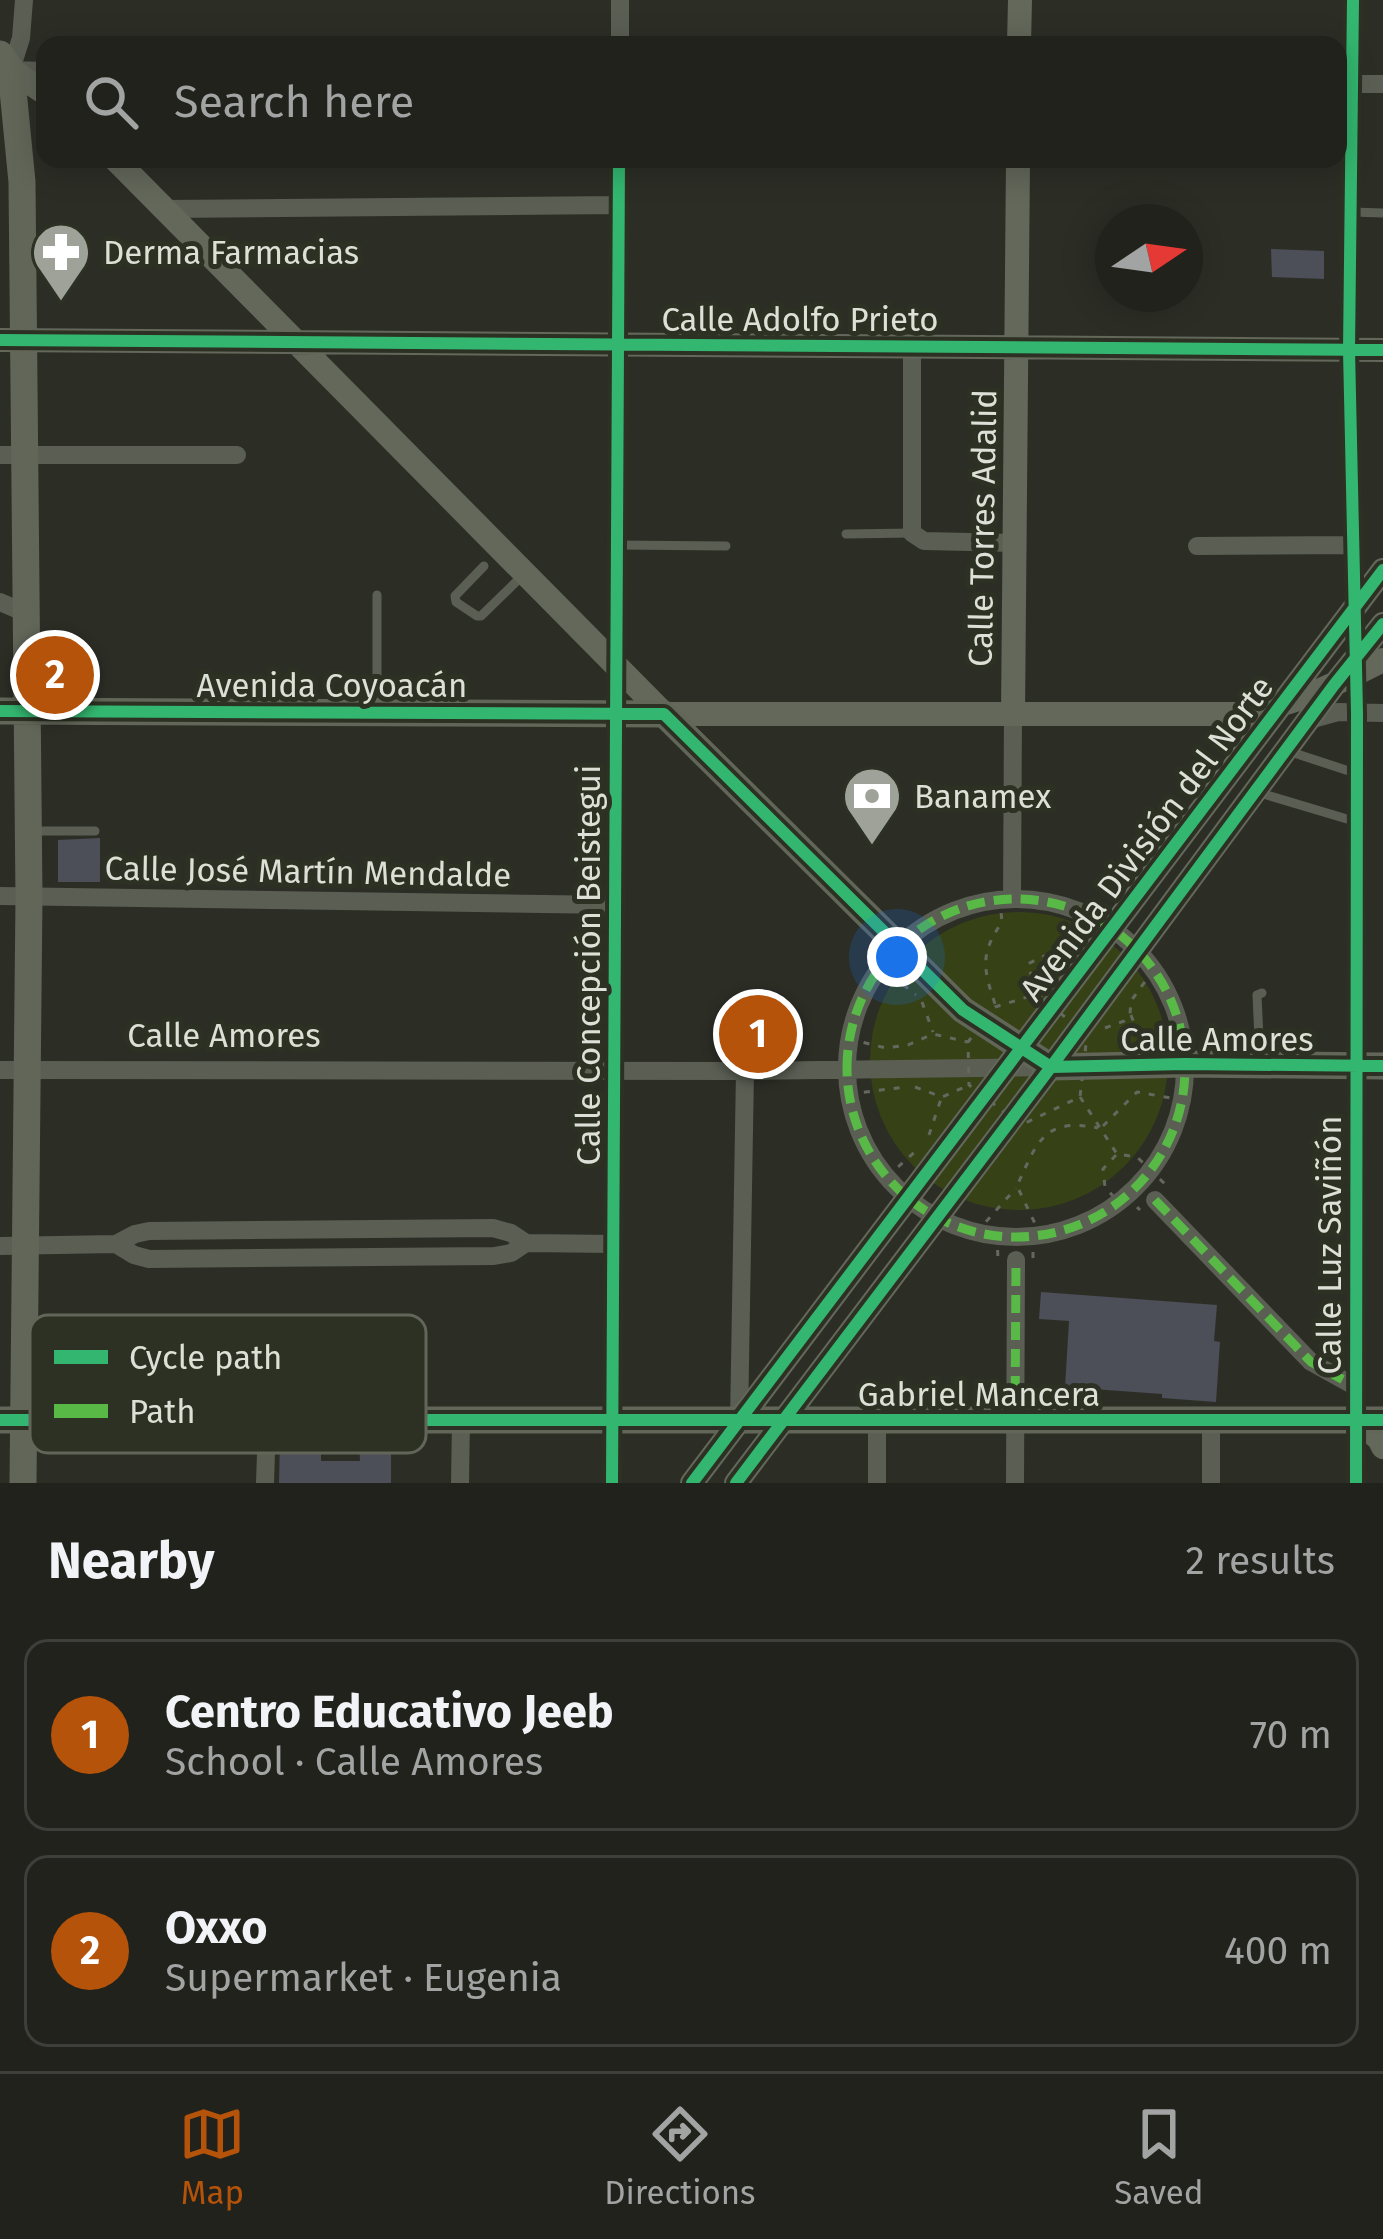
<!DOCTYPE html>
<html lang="en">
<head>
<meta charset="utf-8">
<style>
	body { margin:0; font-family:"Fira Sans",sans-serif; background:#2d2f29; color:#f1f3f6 }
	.compass { position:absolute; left:1095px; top:204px; width:108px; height:108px; border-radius:50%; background:#21221c; box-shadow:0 6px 30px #0003; rotate:77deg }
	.you { position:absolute; left:897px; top:957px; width:42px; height:42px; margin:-30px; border:9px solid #fff; border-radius:50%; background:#1a73e8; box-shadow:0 0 0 18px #1a73e833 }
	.badge { display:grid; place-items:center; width:78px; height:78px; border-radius:50%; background:#b45309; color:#fff; font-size:39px; font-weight:700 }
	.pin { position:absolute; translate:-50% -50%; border:6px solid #fff; box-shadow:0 3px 12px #0006 }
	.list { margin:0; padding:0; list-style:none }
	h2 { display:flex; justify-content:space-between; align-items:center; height:156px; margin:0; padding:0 48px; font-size:51px }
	h2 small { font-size:39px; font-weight:400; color:#a2a4a3 }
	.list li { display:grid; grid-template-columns:78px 1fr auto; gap:36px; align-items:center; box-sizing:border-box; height:192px; margin:0 24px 24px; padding:0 24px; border:3px solid #3e3f3b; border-radius:24px }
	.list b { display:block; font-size:45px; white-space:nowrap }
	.list p { margin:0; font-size:39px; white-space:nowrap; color:#a2a4a3 }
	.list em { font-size:39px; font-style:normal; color:#a2a4a3 }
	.icon { flex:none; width:66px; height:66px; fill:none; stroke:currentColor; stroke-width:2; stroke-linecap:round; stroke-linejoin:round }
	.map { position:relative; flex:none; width:1383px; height:1483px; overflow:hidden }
	.search { position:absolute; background:#21221c; box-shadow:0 6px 30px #0003; left:36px; right:36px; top:36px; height:132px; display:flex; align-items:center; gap:30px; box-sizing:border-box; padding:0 42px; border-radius:24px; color:#a2a4a3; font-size:45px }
	.sheet { height:588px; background:#21221c }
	nav { display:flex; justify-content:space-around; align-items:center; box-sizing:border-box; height:168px; border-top:3px solid #3e3f3b; background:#21221c; font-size:33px; color:#a2a4a3 }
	nav a { display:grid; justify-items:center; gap:6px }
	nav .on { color:#b45309 }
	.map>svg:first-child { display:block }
</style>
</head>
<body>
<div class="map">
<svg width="1383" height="1483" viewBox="0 0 1383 1483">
	<rect width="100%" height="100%" fill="#2c2e26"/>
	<path fill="#364216" d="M870 1061a149 149 0 1 1 298 0a149 149 0 1 1-298 0Z"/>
	<path fill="#4c4e58" d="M1271,249L1324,251V279L1272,277Z
		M100,838V882H58V840Z
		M1041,1292L1217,1305L1214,1341L1220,1342L1216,1402L1162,1398V1394L1065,1387L1069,1321L1039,1319Z
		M280,1438H321V1461H360L359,1439L391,1440V1483H279Z"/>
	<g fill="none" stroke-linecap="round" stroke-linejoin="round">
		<path stroke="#65685f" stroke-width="3" stroke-dasharray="6 9" stroke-linecap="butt" d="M880,966L916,995
			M1036,992L1028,964C1059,946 1077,954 1080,910
			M922,1002L933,1032
			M995,1004C983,968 980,954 1002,922L1001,912
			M1131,1015C1137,1034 1157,1042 1176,1042
			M1105,1028L1124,1021L1130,1014L1131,1001L1154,969
			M849,1039L886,1048L908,1045L933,1034L968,1042
			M915,1087L942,1097L967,1086
			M849,1094L905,1087
			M1080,1097L1117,1154L1137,1157L1167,1186
			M1103,1126L1137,1092L1182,1100
			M929,1135L941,1099
			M1116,1155L1103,1169L1105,1187L1119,1203
			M887,1177L920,1147
			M1126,1197L1140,1210
			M976,1233L1016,1188
			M997,1235L998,1260H1002
			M1041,1236L1017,1186C1037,1142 1044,1117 1098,1128
			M1033,1237V1259"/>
		<path stroke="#5a5e53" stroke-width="9" d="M1352,212L1383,213
			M846,534L912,533
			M617,545L726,546
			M484,566L455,596L456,602L477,616H481L523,575
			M377,595V706
			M1291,752L1355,773
			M1260,793L1357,822
			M34,831H95
			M1260,1062L1257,995L1262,993"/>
		<path stroke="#5a5e53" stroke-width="18" d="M1353,0L1349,350L1357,713L1356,1483
			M620,45V0
			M11,70L21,38L24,0
			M11,70L45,71
			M1338,84H1383
			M163,209L619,205
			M912,347V533L924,541L1015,543
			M0,455H237
			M1197,546L1352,545
			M0,602L28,614
			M1309,720L1338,712L1383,713
			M0,896L614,905
			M1012,897L1013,714
			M847 1068a169 169 0 1 1 338 0a169 169 0 1 1-338 0Z
			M0,1070L745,1071L1051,1067
			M1155,1200L1311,1362L1356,1387
			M116,1244L134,1255L149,1259L494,1256L511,1253L526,1243L614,1244
			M0,1246L116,1244L135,1234L149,1231L493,1228L511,1233L526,1243
			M739,1422L745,1071
			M265,1483L267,1422
			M460,1483L461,1420
			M612,1483L619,159
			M877,1483V1422
			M1015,1483L1016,1260
			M1211,1483V1420"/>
		<path stroke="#63685b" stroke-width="24" d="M1019,45L1020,0
			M11,70L45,93
			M115,159L664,714H1242C1294,705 1336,684 1383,660
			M0,340L1383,350
			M1013,714L1018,159
			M1356,1419L1379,1439L1383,1447
			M692,1483L1383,570
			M736,1483L1051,1067L1334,685L1383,624"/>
		<path stroke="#626658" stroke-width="27" d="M0,54L11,70L22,182L29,897L23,1483
			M0,711L664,714L963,1010L1051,1067L1185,1064L1383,1066
			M0,1420H1383"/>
		<path stroke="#65685f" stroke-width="3" stroke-dasharray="6 9" stroke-linecap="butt" d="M1037,994L1087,1035L1080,1097L1021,1125L969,1085L968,1042L995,1007Z"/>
		<path stroke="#58b947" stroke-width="9" stroke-dasharray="18 9" stroke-linecap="butt" d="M847 1068a169 169 0 1 1 338 0a169 169 0 1 1-338 0Z
			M1155,1200L1311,1362L1356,1387
			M1015,1421L1016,1260"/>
		<defs>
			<path id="cycleway" d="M1353,0L1349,350L1357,713L1356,1483
				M0,340L1383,350
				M0,711L664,714L963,1010L1051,1067L1185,1064L1383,1066
				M0,1420H1383
				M612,1483L619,159
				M692,1483L1383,570
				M736,1483L1051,1067L1334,685L1383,624"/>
		</defs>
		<use href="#cycleway" stroke="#2d3123" stroke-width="20"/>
		<use href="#cycleway" stroke="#33b770" stroke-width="12"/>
	</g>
	<defs>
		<symbol id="pharmacy-pin" viewBox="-11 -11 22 30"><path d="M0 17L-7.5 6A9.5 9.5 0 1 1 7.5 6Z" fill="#9fa299" stroke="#2d3123"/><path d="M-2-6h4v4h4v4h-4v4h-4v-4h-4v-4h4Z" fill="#fff"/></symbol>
		<symbol id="bank-pin" viewBox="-11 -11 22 30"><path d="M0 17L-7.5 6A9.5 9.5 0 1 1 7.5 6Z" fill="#9fa299" stroke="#2d3123"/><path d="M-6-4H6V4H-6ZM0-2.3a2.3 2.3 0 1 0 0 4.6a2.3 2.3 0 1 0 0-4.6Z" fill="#fff"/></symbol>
	</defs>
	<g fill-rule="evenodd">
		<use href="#pharmacy-pin" x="28" y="219" width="66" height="90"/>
		<use href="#bank-pin" x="839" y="763" width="66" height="90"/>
	</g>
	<g text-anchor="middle" stroke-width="10" stroke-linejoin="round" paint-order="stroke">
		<g font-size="33" fill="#dde0d7" stroke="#2d3123" text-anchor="start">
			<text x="103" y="264">Derma Farmacias</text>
			<text x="914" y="808">Banamex</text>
		</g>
		<g font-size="33" fill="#dde0d7" stroke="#2d3123">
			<text x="800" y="331">Calle Adolfo Prieto</text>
			<text transform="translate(982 528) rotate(-89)" y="12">Calle Torres Adalid</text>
			<text x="332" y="697">Avenida Coyoacán</text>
			<text transform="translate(1146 838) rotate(-53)" y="12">Avenida División del Norte</text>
			<text transform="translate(308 871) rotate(1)" y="12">Calle José Martín Mendalde</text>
			<text transform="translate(588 965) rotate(-90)" y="12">Calle Concepción Beistegui</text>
			<text x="224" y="1047">Calle Amores</text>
			<text x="1217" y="1051">Calle Amores</text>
			<text transform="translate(1329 1245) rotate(-90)" y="12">Calle Luz Saviñón</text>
			<text x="979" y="1406">Gabriel Mancera</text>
		</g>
	</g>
	<rect x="30" y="1315" width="396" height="138" rx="18" fill="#2d3123" stroke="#626659" stroke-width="3"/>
	<rect x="54" y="1350" width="54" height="14" fill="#33b770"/>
	<rect x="54" y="1404" width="54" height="14" fill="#58b947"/>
	<g font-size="33" fill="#dde0d7">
		<text x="129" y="1369">Cycle path</text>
		<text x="129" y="1423">Path</text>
	</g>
</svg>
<svg class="compass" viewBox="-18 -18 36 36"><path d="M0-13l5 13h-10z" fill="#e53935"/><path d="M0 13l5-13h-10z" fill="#a2a4a3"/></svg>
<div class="you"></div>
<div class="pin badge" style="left:758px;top:1034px">1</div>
<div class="pin badge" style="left:55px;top:675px">2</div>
<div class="search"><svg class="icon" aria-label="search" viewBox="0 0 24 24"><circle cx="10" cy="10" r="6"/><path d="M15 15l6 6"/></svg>Search here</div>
</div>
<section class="sheet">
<h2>Nearby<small>2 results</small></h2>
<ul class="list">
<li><span class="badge">1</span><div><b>Centro Educativo Jeeb</b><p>School · Calle Amores</p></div><em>70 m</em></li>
<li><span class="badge">2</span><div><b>Oxxo</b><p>Supermarket · Eugenia</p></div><em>400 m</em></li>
</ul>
</section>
<nav>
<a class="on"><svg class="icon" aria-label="map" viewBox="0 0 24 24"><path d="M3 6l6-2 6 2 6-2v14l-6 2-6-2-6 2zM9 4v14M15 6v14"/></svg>Map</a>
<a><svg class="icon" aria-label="directions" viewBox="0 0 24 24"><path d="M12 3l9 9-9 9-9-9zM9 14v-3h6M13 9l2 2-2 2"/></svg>Directions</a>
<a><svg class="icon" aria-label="saved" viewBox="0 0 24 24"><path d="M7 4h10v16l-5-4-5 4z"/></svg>Saved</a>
</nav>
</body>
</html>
